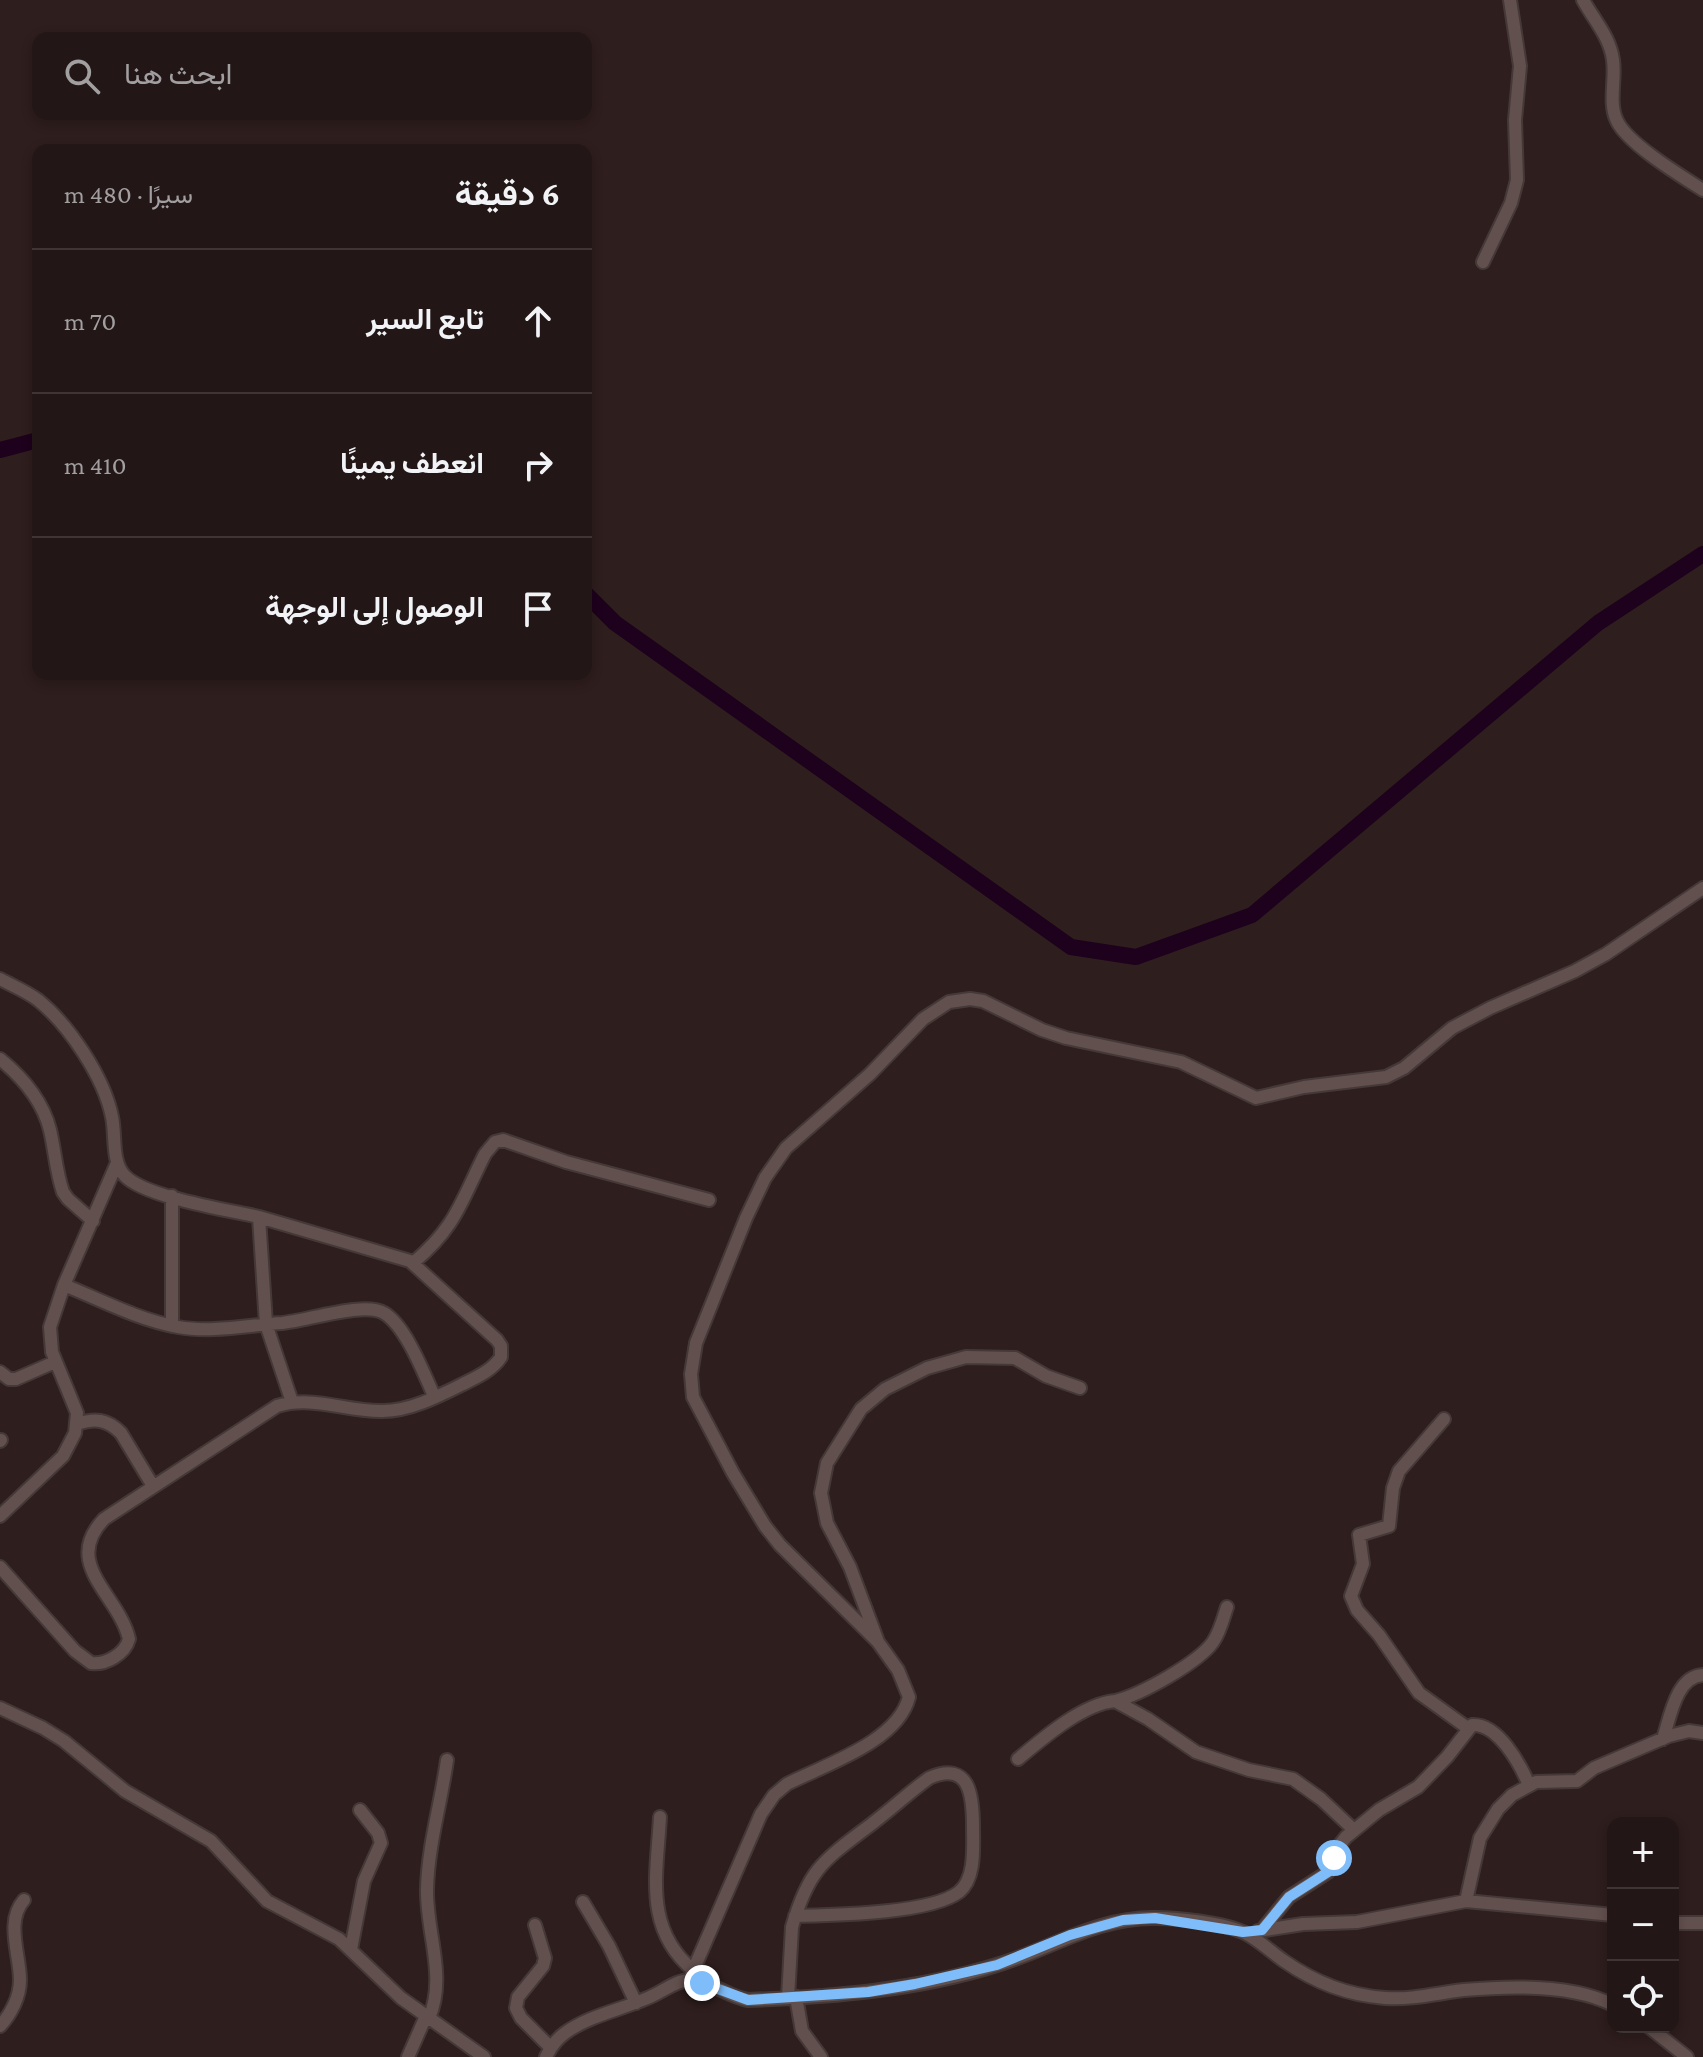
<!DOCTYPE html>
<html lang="ar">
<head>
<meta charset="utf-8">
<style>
	body { margin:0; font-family:"Crimson Pro",Vazirmatn,serif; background:#2a1f1f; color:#f1f3f6; direction:rtl }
	.controls { position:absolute; right:24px; bottom:24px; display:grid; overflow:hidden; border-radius:16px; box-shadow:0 4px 12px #0003 }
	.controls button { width:72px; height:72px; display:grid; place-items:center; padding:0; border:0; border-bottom:2px solid #3f3535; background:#221616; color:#f1f3f6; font:40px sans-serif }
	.stop { position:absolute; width:24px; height:24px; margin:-18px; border:6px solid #7ebdf9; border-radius:50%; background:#fff }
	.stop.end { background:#7ebdf9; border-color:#fff; box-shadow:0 2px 8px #0008 }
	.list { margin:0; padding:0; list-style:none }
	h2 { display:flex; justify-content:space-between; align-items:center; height:104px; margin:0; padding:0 32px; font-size:34px }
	h2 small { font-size:26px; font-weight:400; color:#a29fa1 }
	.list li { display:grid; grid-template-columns:52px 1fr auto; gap:24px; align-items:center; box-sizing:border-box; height:144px; padding:0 32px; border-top:2px solid #3f3535 }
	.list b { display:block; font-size:30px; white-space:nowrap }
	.list em { font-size:26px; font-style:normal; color:#a29fa1 }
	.icon { flex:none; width:44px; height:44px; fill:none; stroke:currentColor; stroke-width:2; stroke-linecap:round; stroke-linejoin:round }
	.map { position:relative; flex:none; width:1703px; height:2057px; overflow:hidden; direction:ltr }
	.search { position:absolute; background:#221616; box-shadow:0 4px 12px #0003; left:32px; top:32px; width:560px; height:88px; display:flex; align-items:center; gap:20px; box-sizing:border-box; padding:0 28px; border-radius:16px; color:#a29fa1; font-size:30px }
	.panel { position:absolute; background:#221616; box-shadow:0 4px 12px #0003; left:32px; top:144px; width:560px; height:536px; border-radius:16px; direction:rtl }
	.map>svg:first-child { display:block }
</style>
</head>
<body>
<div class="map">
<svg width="1703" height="2057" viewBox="0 0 1703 2057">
	<rect width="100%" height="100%" fill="#2e1e1d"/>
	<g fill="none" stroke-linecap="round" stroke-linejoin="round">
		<path stroke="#1e011d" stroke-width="16" d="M0,450L38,440
			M586,594L615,623L1071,947L1136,957L1252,915L1598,623L1703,554"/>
		<defs>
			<path id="minor" d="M1583,0C1594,20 1610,37 1613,60C1616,80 1608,103 1617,121C1628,144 1681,176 1703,190
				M1483,262L1511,203L1517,180L1515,120L1520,66L1510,0
				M0,979C13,986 26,991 38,1000C69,1025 104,1077 112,1117C116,1135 111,1162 125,1176C145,1197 228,1210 259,1217L266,1324L292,1402
				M0,1059C22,1077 43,1102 50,1130C55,1151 56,1172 63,1192L68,1199L93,1221
				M413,1263C457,1226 461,1201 485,1154L495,1142L503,1140L566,1162L709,1200
				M64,1285C101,1300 139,1320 178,1327C211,1333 249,1325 282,1323C306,1321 365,1301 384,1313C406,1326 424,1374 434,1396
				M172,1326V1196
				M0,1372L9,1379H16L55,1362
				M1444,1419L1399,1471L1393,1488L1389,1526L1359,1535L1363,1564L1351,1596L1357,1610L1379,1635L1419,1693L1469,1729
				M77,1424C95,1418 107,1419 121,1433L153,1486
				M0,1441L1,1440
				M0,1516L63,1456L75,1433L77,1413L52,1352L50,1327L64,1285L117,1163
				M0,1567L75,1651L91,1663C106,1665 125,1654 129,1639C119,1595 61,1564 104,1519L277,1406C313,1395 347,1412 383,1411C409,1411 437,1397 461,1385C475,1378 492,1371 501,1357V1346L497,1340L410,1261L259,1217
				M1227,1607C1223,1619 1220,1632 1213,1642C1198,1663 1140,1695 1115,1701L1148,1719L1196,1752L1249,1770L1293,1779L1321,1799L1354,1830
				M877,1639L850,1567L827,1523L821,1493L827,1463L861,1409L885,1389L927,1368L966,1357L1015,1358L1046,1376L1080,1388
				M0,1708L43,1728L64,1741L125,1791L211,1841L267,1901L339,1939L401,1998L484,2057
				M1663,1739C1670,1718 1676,1676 1703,1675
				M1018,1759C1042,1739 1082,1704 1115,1701
				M660,1817C657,1874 643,1929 694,1971
				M1466,1901L1480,1838L1498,1809L1512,1795L1536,1782L1577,1781L1594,1768L1669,1736L1689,1731L1703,1733
				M583,1902L609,1946L636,2003
				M1673,1923H1703
				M535,1925L545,1958L543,1966L518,1997L516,2008L521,2018L551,2048
				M1262,1930L1289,1897L1328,1872L1338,1847L1346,1837L1379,1810L1418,1787L1447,1757L1472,1725C1498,1723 1520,1764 1529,1785
				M1258,1931L1303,1924L1357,1922L1466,1901L1613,1915
				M351,1949L364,1881L381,1843L378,1833L360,1810
				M689,1980L761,1814L774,1795L787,1784C824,1765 898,1742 909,1697L898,1670L878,1642L780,1545L765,1526L733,1473L693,1397L691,1374L696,1343L746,1218L765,1178L786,1148L870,1074L923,1019L949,1002L970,999L983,1001L1042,1030L1066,1038L1181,1062L1256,1098L1304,1087L1386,1077L1404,1068L1452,1028L1490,1008L1575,971L1606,954L1703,888
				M788,1997L792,1927C808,1872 821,1862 865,1829C887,1813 907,1794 929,1778C971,1760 973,1798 973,1827C973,1847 976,1878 959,1892C930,1914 833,1915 795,1916
				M796,1997L802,2031L821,2057
				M429,2018C447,1977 426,1932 427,1889C428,1846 441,1803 447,1760
				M0,2026C11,2014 20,1997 20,1980C20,1955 5,1921 24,1900
				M1649,2027L1687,2057
				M408,2057L426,2016
				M546,2057C550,2048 557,2039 565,2033C591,2014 627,2009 656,1994C666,1989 678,1980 690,1980C710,1980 728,1997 748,2000C833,1997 918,1990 1000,1964C1052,1948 1098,1917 1155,1918C1179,1918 1224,1923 1245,1933C1259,1940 1271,1952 1284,1961C1316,1983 1347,1995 1385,1998C1412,2000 1438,1993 1464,1990C1508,1986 1573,1984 1613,2005"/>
		</defs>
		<use href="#minor" stroke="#453938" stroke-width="16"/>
		<use href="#minor" stroke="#62504e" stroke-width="12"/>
	</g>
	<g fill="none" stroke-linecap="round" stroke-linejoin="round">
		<path stroke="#7ebdf9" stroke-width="10" d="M702,1983L748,2000L868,1992L915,1984L997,1965L1070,1935L1123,1920L1155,1918L1243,1932L1262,1930L1289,1897L1328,1872L1334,1858"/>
	</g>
</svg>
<div class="controls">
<button>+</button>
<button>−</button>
<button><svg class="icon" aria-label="locate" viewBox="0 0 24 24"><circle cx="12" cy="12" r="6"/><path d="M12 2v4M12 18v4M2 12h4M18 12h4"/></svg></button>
</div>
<div class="stop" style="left:1334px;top:1858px"></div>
<div class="stop end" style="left:702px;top:1983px"></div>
<div class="search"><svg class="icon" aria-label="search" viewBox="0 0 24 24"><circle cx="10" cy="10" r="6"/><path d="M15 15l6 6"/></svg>ابحث هنا</div>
<section class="panel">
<h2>6 دقيقة<small>سيرًا · 480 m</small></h2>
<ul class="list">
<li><svg class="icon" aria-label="ahead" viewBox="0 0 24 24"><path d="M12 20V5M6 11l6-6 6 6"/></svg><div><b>تابع السير</b></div><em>70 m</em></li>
<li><svg class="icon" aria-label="right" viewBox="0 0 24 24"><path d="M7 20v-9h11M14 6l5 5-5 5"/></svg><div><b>انعطف يمينًا</b></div><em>410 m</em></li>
<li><svg class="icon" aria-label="arrive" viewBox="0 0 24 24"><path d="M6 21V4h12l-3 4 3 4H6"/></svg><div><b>الوصول إلى الوجهة</b></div></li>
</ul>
</section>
</div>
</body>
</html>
